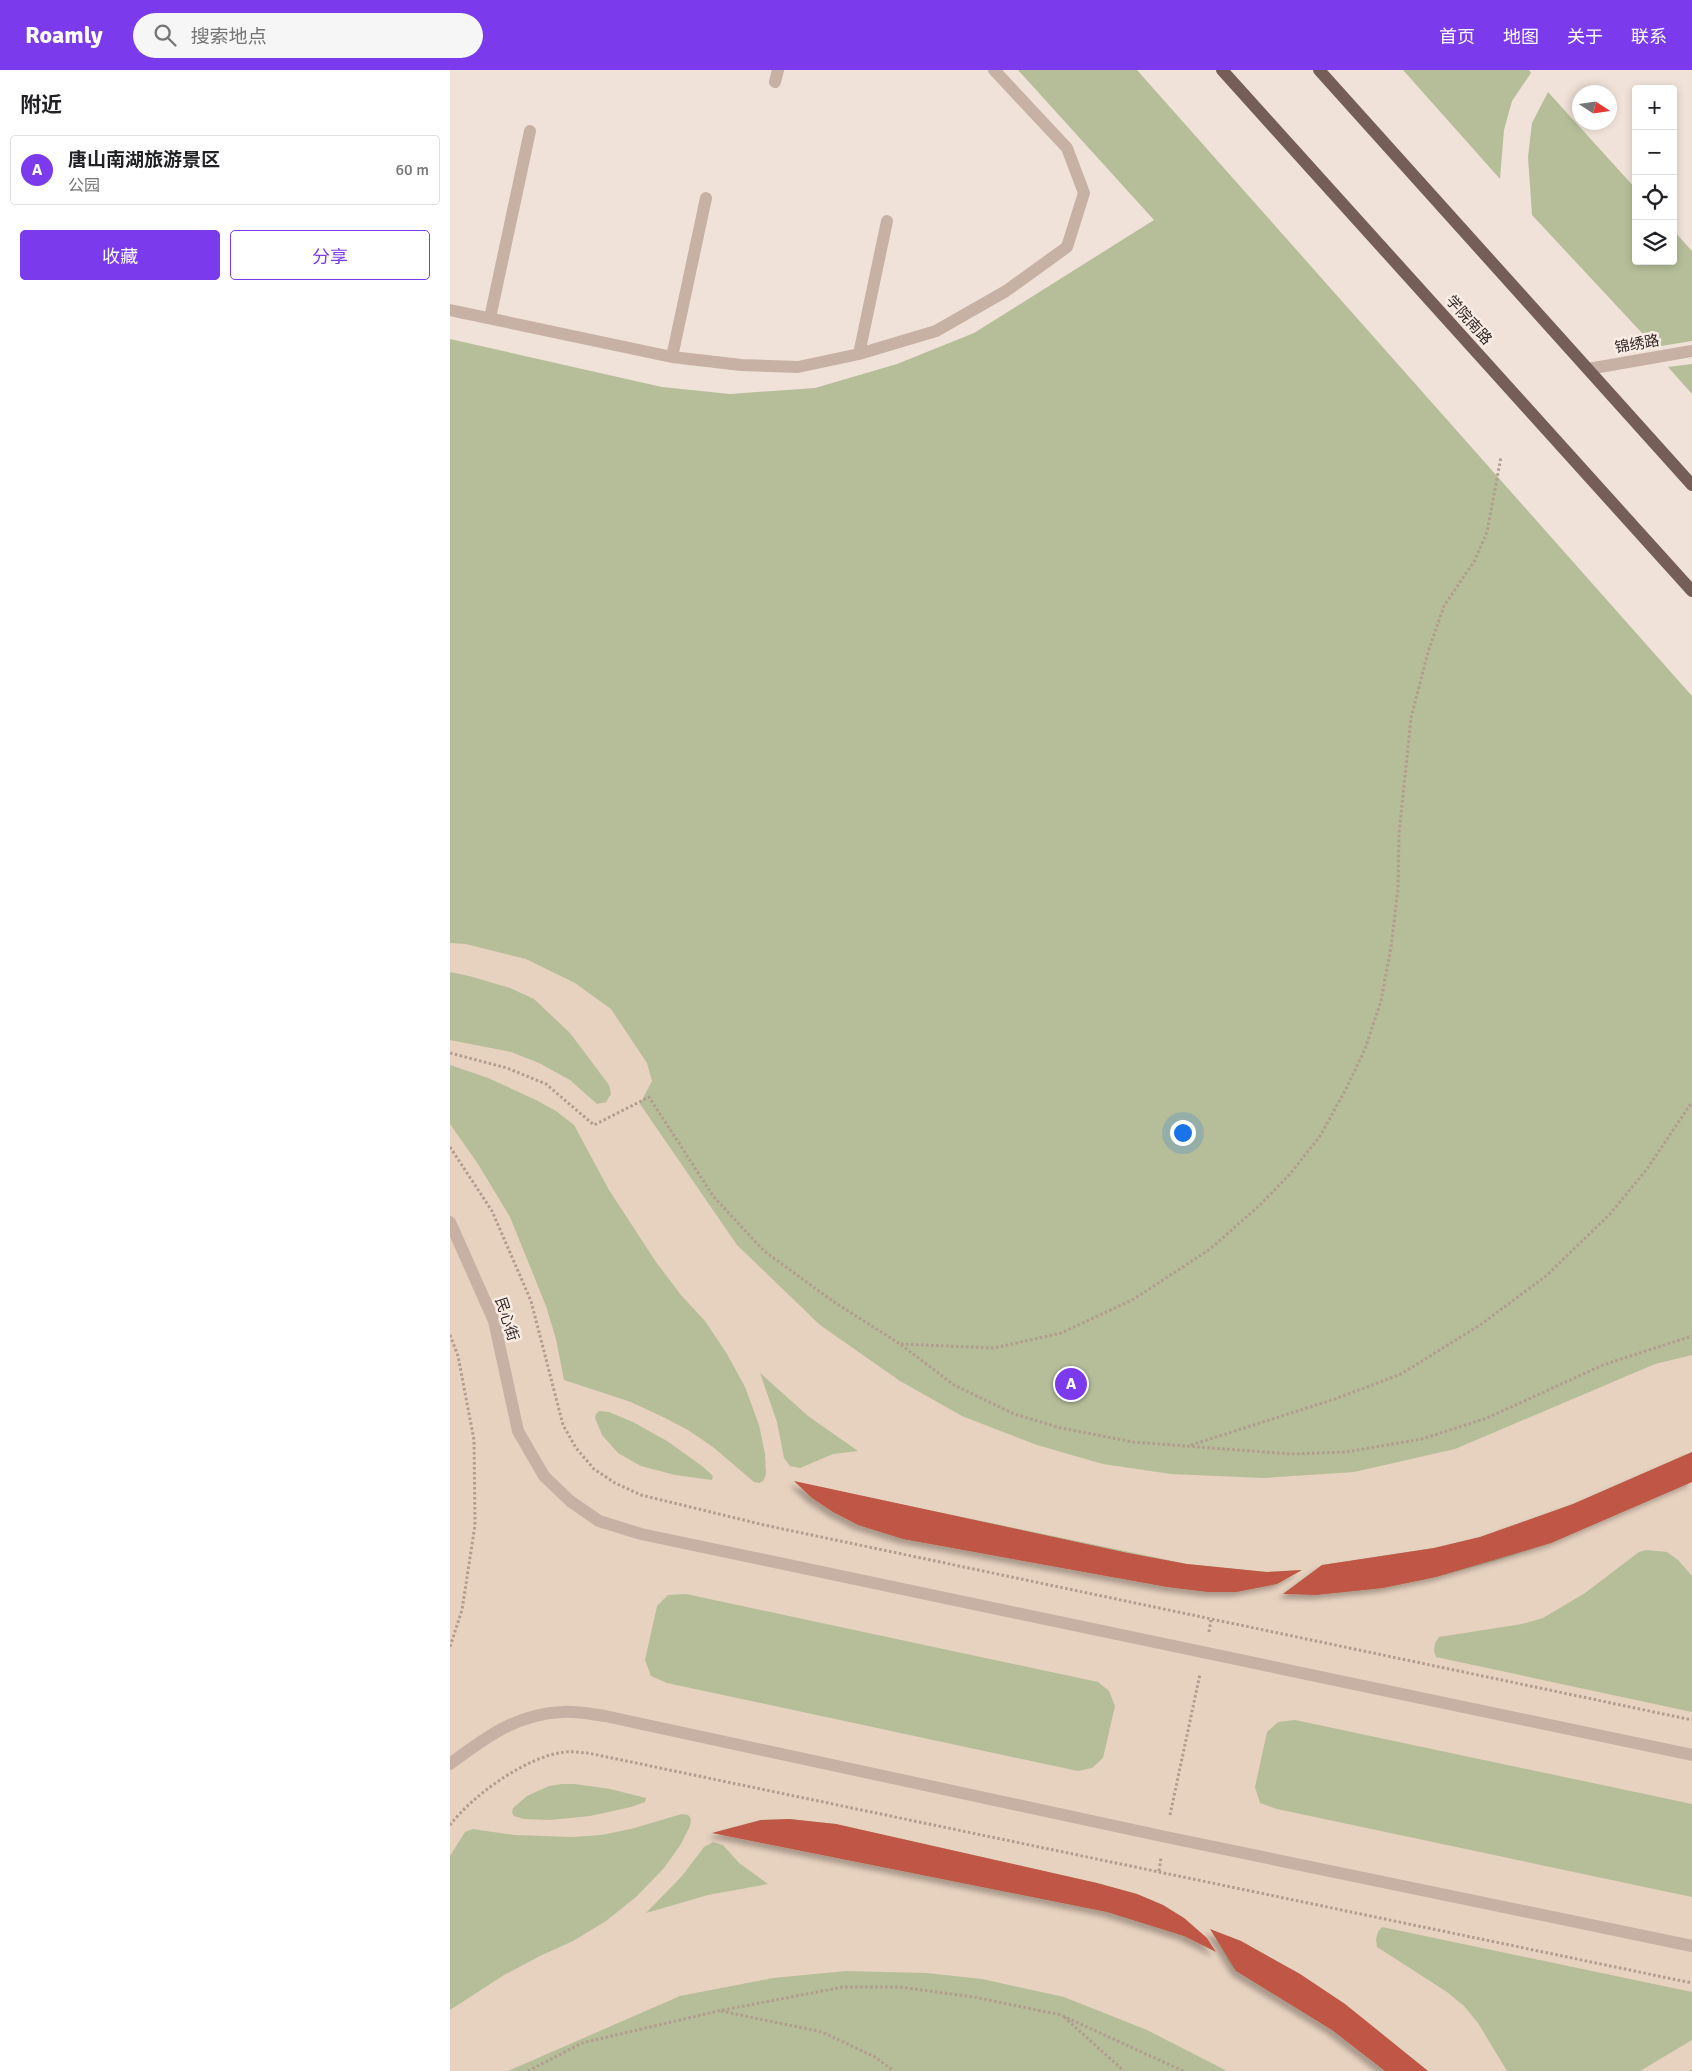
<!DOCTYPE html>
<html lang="zh">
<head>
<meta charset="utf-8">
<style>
	body { margin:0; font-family:Signika,"Noto Sans SC",sans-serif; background:#f6f6f6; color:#202124 }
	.controls { position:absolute; right:15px; top:15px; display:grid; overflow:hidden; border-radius:5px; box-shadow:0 2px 8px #0003 }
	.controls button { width:45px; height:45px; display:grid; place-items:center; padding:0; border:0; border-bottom:1px solid #e0e0e0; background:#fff; color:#202124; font:25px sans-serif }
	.compass { position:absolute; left:1122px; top:15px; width:45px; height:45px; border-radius:50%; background:#fff; box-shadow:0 2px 8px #0003; rotate:102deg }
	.you { position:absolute; left:732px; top:1062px; width:18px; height:18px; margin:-12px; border:4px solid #fff; border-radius:50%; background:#1a73e8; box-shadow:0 0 0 8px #1a73e833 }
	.badge { display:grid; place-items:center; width:32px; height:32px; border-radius:50%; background:#7c3aed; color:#fff; font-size:16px; font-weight:700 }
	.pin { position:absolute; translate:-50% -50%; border:2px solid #fff; box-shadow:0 1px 5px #0006 }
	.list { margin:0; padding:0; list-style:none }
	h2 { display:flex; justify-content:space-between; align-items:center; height:65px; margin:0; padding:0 20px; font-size:21px }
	h2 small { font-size:16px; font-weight:400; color:#757577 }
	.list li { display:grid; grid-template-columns:32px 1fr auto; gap:15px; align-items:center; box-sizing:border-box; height:70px; margin:0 10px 10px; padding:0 10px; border:1px solid #e0e0e0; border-radius:5px }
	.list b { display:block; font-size:19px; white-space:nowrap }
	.list p { margin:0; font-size:16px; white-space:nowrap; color:#757577 }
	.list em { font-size:16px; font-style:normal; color:#757577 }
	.actions { display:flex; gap:10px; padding:15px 20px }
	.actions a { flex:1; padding:11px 0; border:1px solid #7c3aed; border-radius:5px; text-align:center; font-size:18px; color:#7c3aed }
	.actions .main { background:#7c3aed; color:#fff }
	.icon { flex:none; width:28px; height:28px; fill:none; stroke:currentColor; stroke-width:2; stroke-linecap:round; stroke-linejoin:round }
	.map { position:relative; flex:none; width:1242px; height:2001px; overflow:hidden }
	header { display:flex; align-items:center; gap:30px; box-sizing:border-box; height:70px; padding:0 25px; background:#7c3aed; color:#fff }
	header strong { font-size:24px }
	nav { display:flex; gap:28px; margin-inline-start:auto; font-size:18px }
	.search { width:350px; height:45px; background:#f6f6f6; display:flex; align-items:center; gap:12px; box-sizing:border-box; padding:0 18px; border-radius:28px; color:#757577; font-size:19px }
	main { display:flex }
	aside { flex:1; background:#fff }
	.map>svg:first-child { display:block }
</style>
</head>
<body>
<header>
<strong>Roamly</strong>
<div class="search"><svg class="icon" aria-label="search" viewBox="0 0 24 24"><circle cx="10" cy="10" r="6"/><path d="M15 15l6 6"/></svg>搜索地点</div>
<nav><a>首页</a><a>地图</a><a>关于</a><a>联系</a></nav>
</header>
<main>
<aside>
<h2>附近<small></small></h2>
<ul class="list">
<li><span class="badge">A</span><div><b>唐山南湖旅游景区</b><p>公园</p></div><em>60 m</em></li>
</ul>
<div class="actions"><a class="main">收藏</a><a>分享</a></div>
</aside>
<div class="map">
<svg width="1242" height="2001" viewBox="0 0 1242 2001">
	<defs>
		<filter id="shadow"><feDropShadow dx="-4.5" dy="4.5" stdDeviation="2.5" flood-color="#0004"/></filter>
	</defs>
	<rect width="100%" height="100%" fill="#f0e2d8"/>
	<path fill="#b5be99" d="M568,0H687L1242,626V2001H0V269L212,317L280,324L365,318L447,294L524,263L704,150Z
		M953,0H1079L1081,3L1062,31L1054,60L1050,109Z
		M1098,22L1186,119V191H1223V160L1242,181V271L1205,277L1082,145L1078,87L1082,53Z
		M1242,294V324L1218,297Z"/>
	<path fill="#e7d1bf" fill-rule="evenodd" d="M0,873L16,874L76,889L125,913L161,939L197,993L202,1011L190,1034L287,1175L370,1255L450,1311L512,1346L587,1375L653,1394L721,1404L813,1408L904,1402L1005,1379L1205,1294L1242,1285V1382L1123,1434L1030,1467L984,1478L872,1495L834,1523L866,1525L933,1518L986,1507L1044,1491L1101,1473L1242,1412V1506L1228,1490L1217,1482L1196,1480L1189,1482L1135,1523L1093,1548L1072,1554L989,1567L985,1573L984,1581L986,1587L1242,1642V1734L845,1650L828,1652L817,1662L805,1717L810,1733L827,1739L1242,1827V1922L932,1857L928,1862L926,1869L927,1877L997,1922L1014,1936L1028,1953L1057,2001H978L895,1934L850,1904L791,1871L761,1860L781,1895L786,1901L882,1960L935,2001H777L697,1960L614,1927L532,1909L476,1903L396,1901L323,1908L230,1926L58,2001H0V1940L54,1905L90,1886L123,1871L156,1851L186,1827L214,1798L231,1774L240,1756L241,1749L238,1745L232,1744L181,1759L151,1765L123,1767L64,1765L23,1759L15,1762L0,1786V1054L28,1094L60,1147L96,1236L106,1269L114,1310L181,1332L213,1347L238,1360L263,1377L304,1412L309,1413L313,1411L316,1405L315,1384L309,1355L295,1317L277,1284L255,1251L231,1225L206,1192L159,1120L124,1055L106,1041L86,1030L38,1008L0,995V970L61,982L89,993L120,1010L147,1034L156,1032L161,1024L159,1015L120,963L84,929L60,918L19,906L0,902ZM310,1303L358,1346L408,1381L383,1384L350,1398L340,1396L334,1388L327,1352ZM149,1341L159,1342L183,1352L217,1371L252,1396L263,1406L262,1410L225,1405L191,1396L180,1390L168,1383L152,1365L145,1348L146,1344ZM345,1412L737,1494L817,1502L851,1500L827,1514L786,1522H758L717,1517L453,1469L408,1455L383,1442L362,1428ZM236,1524L648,1612L659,1621L665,1636L653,1688L642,1698L628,1701L217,1613L201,1606L195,1590L207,1536L218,1525ZM112,1714H125L160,1719L196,1728L195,1732L181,1737L140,1746L100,1750L73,1749L64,1746L62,1743L63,1738L77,1726L99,1716ZM339,1749L386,1754L647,1813L687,1824L713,1835L734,1848L756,1868L765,1881L734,1866L657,1842L263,1763L311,1750ZM263,1772L273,1775L289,1793L318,1814L258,1825L196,1843L232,1806L254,1777Z
		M1242,1970V1999L1239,2001H1190Z"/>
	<path fill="#c05645" filter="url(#shadow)" d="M1242,1382V1412L1101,1473L986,1507L933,1518L866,1525L833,1524L872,1495L984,1478L1030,1467L1123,1434Z
		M344,1411L678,1483L737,1494L817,1502L852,1500L827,1514L786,1522H758L717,1517L453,1469L408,1455L383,1442L362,1428Z
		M339,1749L386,1754L647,1813L687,1824L713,1835L734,1848L757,1868L766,1882L734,1866L657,1842L262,1763L311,1750Z
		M760,1859L791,1871L850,1904L895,1934L978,2001H935L882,1960L786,1901Z"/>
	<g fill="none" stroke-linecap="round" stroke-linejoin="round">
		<path stroke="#b29b8f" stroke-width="3" stroke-dasharray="2.5 2.5" stroke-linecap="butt" d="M0,983L57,998L96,1014L144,1055L199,1027L263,1126L314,1181L384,1232L450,1274L504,1315L564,1344L611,1358L683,1372L841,1384L896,1382L972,1369L1037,1348L1153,1295L1242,1266
			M0,1077L42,1141L81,1231L113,1355L126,1378L144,1399L165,1413L191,1425L314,1455L1242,1650
			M0,1265L8,1286L24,1370L25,1455L12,1540L0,1577
			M451,1274L544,1278L611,1263L684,1229L760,1179L810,1135L840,1104L870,1066L896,1019L915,979L931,931L941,877L948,819L949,764L961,648L978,582L994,536L1025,490L1037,462L1051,387
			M741,1375L885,1329L951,1304L1030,1255L1096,1206L1160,1144L1197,1099L1242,1032
			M759,1562L761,1550
			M720,1745L750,1604
			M0,1755C23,1725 77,1686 115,1682C123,1681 131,1683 138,1683L1242,1913
			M709,1801L711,1788
			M271,1941L372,1962L425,1987L444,2001
			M614,1947L674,2001
			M78,2001L132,1973L268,1941L393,1917H449L524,1927L611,1945L733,2001"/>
		<path stroke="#c7b1a5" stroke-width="12" d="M325,12L328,0
			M0,240L222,287L291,295L348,297L409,284L486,261L556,221L617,177L634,123L617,78L544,0
			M40,248L80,61
			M409,284L437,151
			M222,287L256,128
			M1138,299L1242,281
			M0,1152L44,1251L68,1361L94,1406L120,1431L149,1451L191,1464L1242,1685
			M0,1694C35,1668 66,1644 112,1642C125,1641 141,1644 155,1646L716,1767L1242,1876"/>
		<path stroke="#745e57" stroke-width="12" d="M772,0L1242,521
			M869,0L1242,415"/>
	</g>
	<g text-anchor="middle" stroke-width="5" stroke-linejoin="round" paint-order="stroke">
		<g font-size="15" fill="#332826" stroke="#f8ece4">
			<text transform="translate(1019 250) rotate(48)" y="5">学院南路</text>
			<text transform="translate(1187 274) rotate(-10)" y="5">锦绣路</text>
			<text transform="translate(57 1249) rotate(72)" y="5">民心街</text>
		</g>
	</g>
</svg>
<div class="controls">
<button>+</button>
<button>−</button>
<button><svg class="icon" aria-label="locate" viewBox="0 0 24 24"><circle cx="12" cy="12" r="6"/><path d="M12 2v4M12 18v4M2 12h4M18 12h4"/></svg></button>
<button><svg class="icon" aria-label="layers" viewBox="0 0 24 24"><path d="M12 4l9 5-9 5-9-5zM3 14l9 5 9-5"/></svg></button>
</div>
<svg class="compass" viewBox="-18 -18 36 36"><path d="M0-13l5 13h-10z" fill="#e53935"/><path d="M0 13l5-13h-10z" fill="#757577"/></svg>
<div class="you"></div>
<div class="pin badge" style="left:621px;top:1314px">A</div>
</div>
</main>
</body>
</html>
